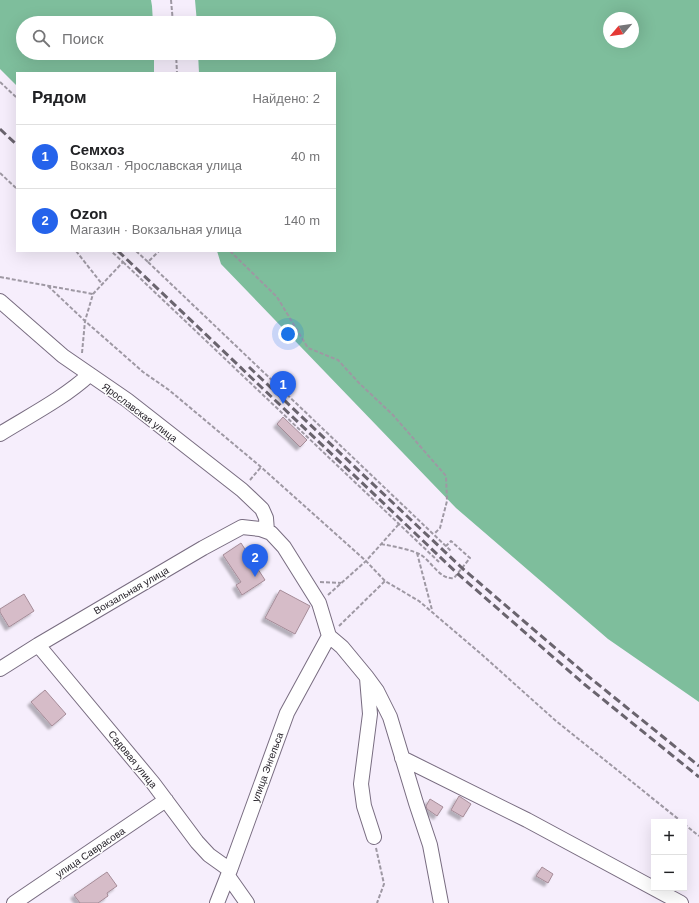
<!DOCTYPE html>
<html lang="ru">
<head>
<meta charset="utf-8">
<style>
	body { margin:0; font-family:Helvetica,sans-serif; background:#f2f2f2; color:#202124 }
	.controls { position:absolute; right:12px; bottom:12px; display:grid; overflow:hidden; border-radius:0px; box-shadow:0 4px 16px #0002 }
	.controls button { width:36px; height:36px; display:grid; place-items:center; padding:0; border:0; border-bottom:1px solid #e0e0e0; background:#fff; color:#202124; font:20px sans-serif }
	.compass { position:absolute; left:603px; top:12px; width:36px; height:36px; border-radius:50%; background:#fff; box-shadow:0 4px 16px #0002; rotate:241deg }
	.you { position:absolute; left:288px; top:334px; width:14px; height:14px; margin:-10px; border:3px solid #fff; border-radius:50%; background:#1a73e8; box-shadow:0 0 0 6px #1a73e833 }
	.badge { display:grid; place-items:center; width:26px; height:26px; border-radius:50%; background:#2563eb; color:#fff; font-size:13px; font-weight:700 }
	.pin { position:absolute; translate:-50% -33px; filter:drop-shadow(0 1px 2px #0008) }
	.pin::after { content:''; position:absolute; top:21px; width:14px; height:12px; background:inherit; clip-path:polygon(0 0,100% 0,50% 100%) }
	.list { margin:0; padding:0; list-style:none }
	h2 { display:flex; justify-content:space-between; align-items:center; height:52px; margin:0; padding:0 16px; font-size:17px }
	h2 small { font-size:13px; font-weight:400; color:#757577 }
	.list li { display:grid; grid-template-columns:26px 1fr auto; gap:12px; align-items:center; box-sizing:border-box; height:64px; padding:0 16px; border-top:1px solid #e0e0e0 }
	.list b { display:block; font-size:15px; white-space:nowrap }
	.list p { margin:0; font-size:13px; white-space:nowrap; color:#757577 }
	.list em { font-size:13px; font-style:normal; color:#757577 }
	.icon { flex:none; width:22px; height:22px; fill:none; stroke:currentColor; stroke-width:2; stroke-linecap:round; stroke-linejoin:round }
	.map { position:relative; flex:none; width:699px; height:903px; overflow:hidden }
	.search { position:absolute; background:#fff; box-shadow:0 4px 16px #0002; left:16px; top:16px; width:320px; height:44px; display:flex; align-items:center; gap:10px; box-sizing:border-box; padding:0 14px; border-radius:22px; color:#757577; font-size:15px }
	.panel { position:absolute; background:#fff; box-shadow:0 4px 16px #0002; left:16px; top:72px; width:320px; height:180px; border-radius:0px }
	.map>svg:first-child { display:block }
</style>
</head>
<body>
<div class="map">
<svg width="699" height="903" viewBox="0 0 699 903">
	<defs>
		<filter id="shadow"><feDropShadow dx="-3.5" dy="3.5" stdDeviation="1" flood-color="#0004"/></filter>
	</defs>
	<rect width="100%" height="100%" fill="#f6eefc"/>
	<path fill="#7ebe9c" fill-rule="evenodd" d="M0,0H151L152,6L153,23H23V53H154V73H17V86L0,69Z
		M195,0H699V702L608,639L456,508L221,264L217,251H335V73H199L198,53H329V23H197ZM609,18H633V42H609Z"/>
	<path fill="#d6bcc8" stroke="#a58c98" filter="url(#shadow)" d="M283,417L307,440L300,447L277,424Z
		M241,543L265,580L242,595L236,585L241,582L223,555Z
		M280,590L310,606L295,634L265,618Z
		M24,594L34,611L9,627L0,612V609Z
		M45,690L66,714L52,726L31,702Z
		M459,796L471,804L463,817L451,810Z
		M430,799L443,807L437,816L427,809L426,806Z
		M542,867L553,874L548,883L536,876Z
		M107,872L117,886L107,893L108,896L98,903H80L74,895Z"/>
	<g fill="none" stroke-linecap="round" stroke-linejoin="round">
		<defs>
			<path id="street" d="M0,301L63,356L127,400L242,490L262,509L266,518L267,531
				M0,434C29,416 64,398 89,375
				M329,636L342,647L366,676L377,691L390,717L416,803L430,845L441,903
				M38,645L153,783L197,842L209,855L230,870
				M0,669L38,645L203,548L242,527L260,529L271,533L284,547L319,603L329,636
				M367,678L370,714L361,784L364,806L374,837
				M402,758L527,820L681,903
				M228,876L247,903
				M14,903L166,800
				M217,903L230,870L287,713L329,636"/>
		</defs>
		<use href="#street" stroke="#786c80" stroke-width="16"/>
		<path stroke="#9e98a3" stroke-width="2" stroke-dasharray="4 2" stroke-linecap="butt" d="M171,0L173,23
			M176,53L177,73
			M0,82L17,98
			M0,173L17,189
			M76,251L102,284
			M136,251L148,262L159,251
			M230,251L277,297L308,348L338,360L359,383L393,415L446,476L447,501L440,528L434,534
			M123,262L439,562
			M148,262L451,551
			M0,277L93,294
			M48,286L85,321L117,349L143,372L169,390L261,467L366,561L385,581
			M82,353L85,321L93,294L123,262L111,251
			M250,480L261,467
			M381,544C392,546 413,550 421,555C432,562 440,580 454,578L470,558L451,541L446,546
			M417,553L432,610
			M320,582L341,583
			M328,595L366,561L399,524
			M339,626L385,581L419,601L480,653L556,721L682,822
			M684,824L699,836
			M376,848L384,884L377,903"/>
		<use href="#street" stroke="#fff" stroke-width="14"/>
		<path stroke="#6a646e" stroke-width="3" stroke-dasharray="8 4" stroke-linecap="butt" d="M0,129L17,145
			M118,251L458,574L584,684L699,777
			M249,367L462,568L589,677L699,766"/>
	</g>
	<g text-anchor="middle" stroke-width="3" stroke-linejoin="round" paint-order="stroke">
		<g font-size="10" fill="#1e1a22" stroke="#fefefe">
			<text transform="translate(140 412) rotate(37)" y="4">Ярославская улица</text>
			<text transform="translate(131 590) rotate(-30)" y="4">Вокзальная улица</text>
			<text transform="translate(133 759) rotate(51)" y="4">Садовая улица</text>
			<text transform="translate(267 767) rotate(-70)" y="4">улица Энгельса</text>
			<text transform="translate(90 852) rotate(-34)" y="4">улица Саврасова</text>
		</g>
	</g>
</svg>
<div class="controls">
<button>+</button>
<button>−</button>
</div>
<svg class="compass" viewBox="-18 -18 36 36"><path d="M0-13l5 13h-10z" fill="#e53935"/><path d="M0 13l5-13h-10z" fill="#757577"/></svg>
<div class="you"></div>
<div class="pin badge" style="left:283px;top:404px">1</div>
<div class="pin badge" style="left:255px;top:577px">2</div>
<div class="search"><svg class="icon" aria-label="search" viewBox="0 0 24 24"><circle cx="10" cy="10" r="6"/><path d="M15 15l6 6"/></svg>Поиск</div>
<section class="panel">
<h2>Рядом<small>Найдено: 2</small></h2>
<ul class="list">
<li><span class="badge">1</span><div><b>Семхоз</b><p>Вокзал · Ярославская улица</p></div><em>40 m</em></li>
<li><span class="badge">2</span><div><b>Ozon</b><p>Магазин · Вокзальная улица</p></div><em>140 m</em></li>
</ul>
</section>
</div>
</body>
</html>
